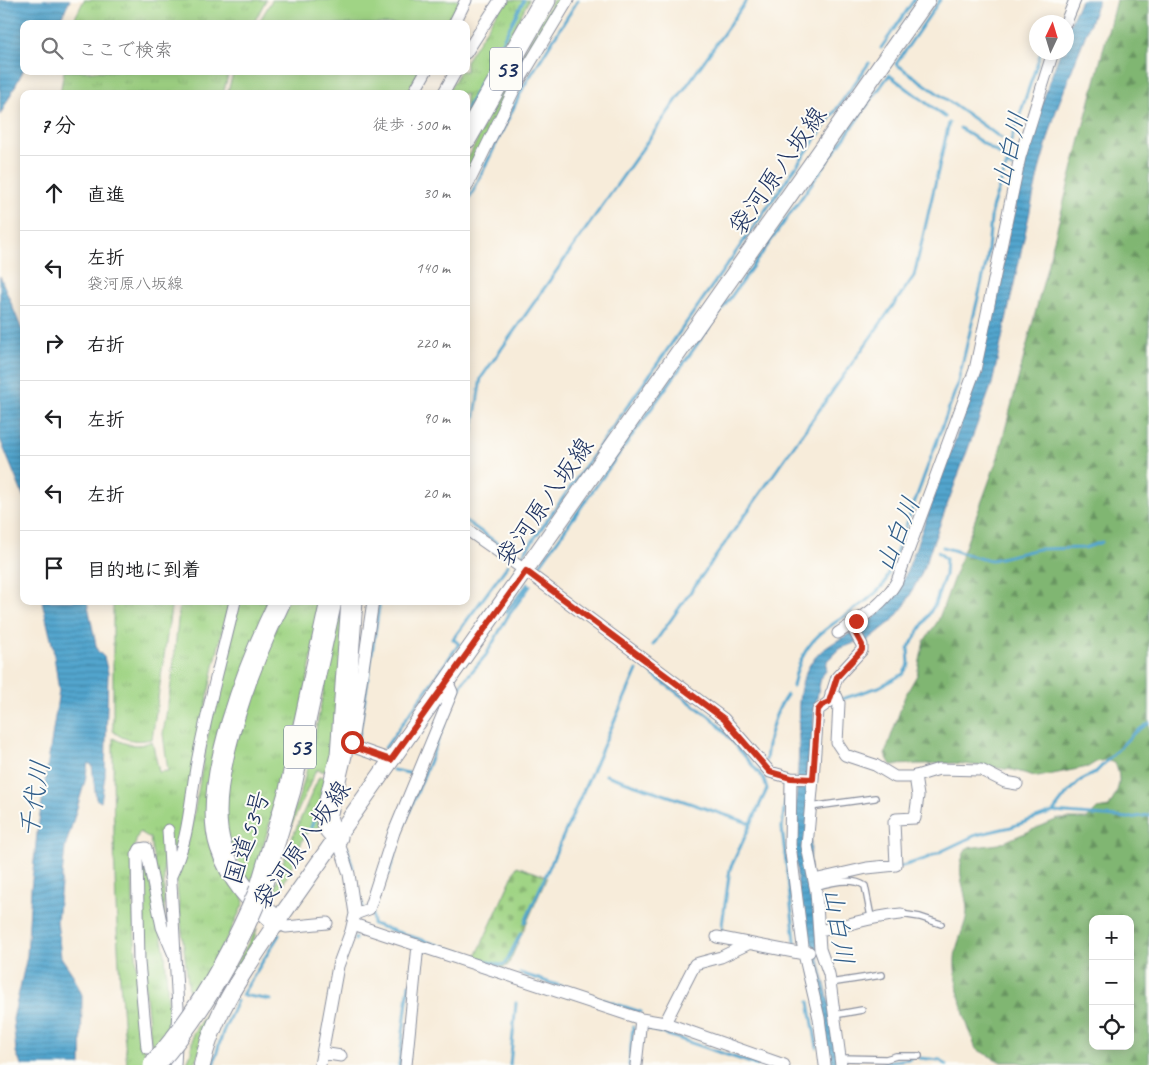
<!DOCTYPE html>
<html lang="ja">
<head>
<meta charset="utf-8">
<style>
	body { margin:0; font-family:Caveat,"Klee One",sans-serif; background:#f2f2f2; color:#202124 }
	.controls { position:absolute; right:15px; bottom:15px; display:grid; overflow:hidden; border-radius:10px; box-shadow:0 2px 12px #0003 }
	.controls button { width:45px; height:45px; display:grid; place-items:center; padding:0; border:0; border-bottom:1px solid #e0e0e0; background:#fff; color:#202124; font:25px sans-serif }
	.compass { position:absolute; left:1029px; top:15px; width:45px; height:45px; border-radius:50%; background:#fff; box-shadow:0 2px 12px #0003; rotate:4deg }
	.stop { position:absolute; width:15px; height:15px; margin:-11px; border:4px solid #c8321e; border-radius:50%; background:#fff }
	.stop.end { background:#c8321e; border-color:#fff; box-shadow:0 1px 5px #0008 }
	.list { margin:0; padding:0; list-style:none }
	h2 { display:flex; justify-content:space-between; align-items:center; height:65px; margin:0; padding:0 20px; font-size:21px }
	h2 small { font-size:16px; font-weight:400; color:#757577 }
	.list li { display:grid; grid-template-columns:32px 1fr auto; gap:15px; align-items:center; box-sizing:border-box; height:75px; padding:0 20px; border-top:1px solid #e0e0e0 }
	.list b { display:block; font-size:19px; white-space:nowrap }
	.list p { margin:0; font-size:16px; white-space:nowrap; color:#757577 }
	.list em { font-size:16px; font-style:normal; color:#757577 }
	.icon { flex:none; width:28px; height:28px; fill:none; stroke:currentColor; stroke-width:2; stroke-linecap:round; stroke-linejoin:round }
	.map { position:relative; flex:none; width:1149px; height:1065px; overflow:hidden }
	.search { position:absolute; background:#fff; box-shadow:0 2px 12px #0003; left:20px; top:20px; width:450px; height:55px; display:flex; align-items:center; gap:12px; box-sizing:border-box; padding:0 18px; border-radius:10px; color:#757577; font-size:19px }
	.panel { position:absolute; background:#fff; box-shadow:0 2px 12px #0003; left:20px; top:90px; width:450px; height:515px; border-radius:10px }
	.map>svg:first-child { display:block }
</style>
</head>
<body>
<div class="map">
<svg width="1149" height="1065" viewBox="0 0 1149 1065">
	<defs>
		<pattern id="grass-tufts" width="24" height="20" patternUnits="userSpaceOnUse" patternTransform="scale(1.25)"><rect width="24" height="20" fill="#a0d485"/><path d="M3 7l-1-3M5 7V3M7 7l1-3M15 17l-1-3M17 17v-4M19 17l1-3" fill="none" stroke="#89b675"/></pattern>
		<pattern id="forest-firs" width="22" height="20" patternUnits="userSpaceOnUse" patternTransform="scale(1.25)"><rect width="22" height="20" fill="#80b672"/><path d="M5 1l3.5 6h-7zM16 11l3.5 6h-7z" fill="#689461"/></pattern>
		<pattern id="cemetery-stones" width="16" height="16" patternUnits="userSpaceOnUse" patternTransform="scale(1.25)"><rect width="16" height="16" fill="#a0d485"/><path d="M2 7V4a2 2 0 0 1 4 0v3zM10 15v-3a2 2 0 0 1 4 0v3z" fill="#89b675"/></pattern>
		<pattern id="water-rules" width="6" height="5" patternUnits="userSpaceOnUse" patternTransform="scale(1.25)"><rect width="6" height="5" fill="#52a5cd"/><path d="M0 2.5h6" fill="none" stroke="#4387aa"/></pattern>
	</defs>
	<rect width="100%" height="100%" fill="#fdfcf7"/>
	<filter id="ink" filterUnits="userSpaceOnUse"><feTurbulence type="fractalNoise" baseFrequency=".02" numOctaves="2"/><feDisplacementMap in="SourceGraphic" scale="10" xChannelSelector="R" yChannelSelector="G"/><feConvolveMatrix kernelMatrix="1 2 1 2 8 2 1 2 1" color-interpolation-filters="sRGB"/></filter>
	<filter id="wash" filterUnits="userSpaceOnUse"><feTurbulence type="fractalNoise" baseFrequency=".0096" numOctaves="4" result="noise"/><feDisplacementMap in="SourceGraphic" scale="20" xChannelSelector="R" yChannelSelector="G"/><feGaussianBlur stdDeviation="1.12" result="paint"/><feColorMatrix in="noise" values="0 0 0 0 0 0 0 0 0 0 0 0 0 0 0 0 0 1.4 0 .05"/><feComposite in="paint" operator="in"/></filter>
	<g filter="url(#wash)">
		<rect width="100%" height="100%" fill="#f7ecda"/>
		<path fill="url(#grass-tufts)" stroke="#5e8272" d="M84,0H266L253,24H72Z
			M505,0H529L466,119V94H447L460,71H466V61Z
			M553,0H563L466,179V163L497,99Z
			M64,71H229L223,94H60Z
			M113,601H172L152,739C137,742 124,741 113,731Z
			M180,601H230C206,687 195,776 174,862L164,827V922L150,838L140,832C122,851 143,1024 145,1060L141,1065H127C116,956 113,847 113,738C126,745 138,748 152,741L159,772L168,771L163,734L172,678Z
			M240,601H273L210,798L244,902L230,933L190,1001L176,879L191,831L211,719Z
			M286,601H322L301,715L251,888L224,833L223,813L233,741Z
			M341,601H349L333,773L316,770L281,849L302,788L314,740Z
			M319,777L331,778L318,828L306,833L282,887L272,896L288,847Z
			M143,860H146L165,954L170,1031L152,1052L143,968Z
			M257,928L254,940L223,993L194,1065H186L191,1053L193,1033L219,993Z"/>
		<path fill="url(#forest-firs)" stroke="#4e7268" fill-rule="evenodd" d="M1116,0H1149V1065H1029L1018,1062H1001L976,1049C966,1021 954,990 955,959C955,944 967,924 967,911C966,887 953,870 967,848L999,844L1058,819H1087L1097,809L1109,807C1118,791 1123,781 1115,763L1105,760L1096,762L1088,767L1038,777L1013,770L955,763L891,765L885,754L905,696L917,675L924,641L938,621L998,457ZM1093,919H1130V1046H1093Z"/>
		<path fill="url(#cemetery-stones)" stroke="#5e8272" d="M517,866L547,877L508,965L503,968L475,959Z"/>
		<path fill="#a0d485" stroke="#5e8272" d="M272,0H460L448,24H258Z
			M234,71H420L407,94H227Z"/>
		<path fill="url(#water-rules)" stroke="#366a96" d="M0,0H70L58,24H24V69L0,115Z
			M1081,0H1099L1056,111L1039,170L992,384L923,570L905,605L892,621L867,641L857,642L839,649L827,661L826,671L821,677L814,713L810,879L819,958L830,1006L838,1065H830C815,993 798,919 795,845C794,812 798,780 799,747C799,719 795,691 809,666C820,646 848,636 866,624C884,611 897,594 906,574L961,424L959,423L962,421C986,359 996,293 1010,228C1022,169 1038,110 1060,53L1066,52L1067,30Z
			M0,276L24,335V498L0,439Z
			M42,601H87L97,650L104,657L108,673L105,775L101,802L96,799L92,765L88,763L85,781L65,848L57,921L61,957L73,975L82,995L81,1065H21L16,1052L13,1019L27,956L31,889L37,834L59,691L53,648Z"/>
		<g fill="none" stroke-linecap="round" stroke-linejoin="round">
			<path stroke="#52a5cd" stroke-width="3" d="M940,0L896,64L1001,138
				M881,48L914,0
				M466,110L524,0
				M960,128L1010,161L1008,166L1012,167
				M1011,141L1041,52
				M466,206L524,86L578,0
				M466,471L481,378L747,0
				M466,521L514,555
				M943,547L982,559L992,560L1038,549L1085,548L1102,542
				M522,556L869,63
				M537,569L889,75L945,117
				M506,612L528,584
				M653,645L914,276L949,123
				M653,675L714,720L764,779L767,789L730,869L722,925L723,932L727,935
				M793,686C804,622 850,624 885,583L957,386L987,260L992,208L1007,164
				M457,694L463,682L486,655L508,616L530,586
				M842,699L879,687L903,674L909,664L908,649L935,604L945,575L946,559L938,552
				M358,742L380,601
				M385,748L459,644L453,639L508,565
				M766,760C768,738 774,713 787,695
				M393,770L413,774
				M606,775L749,823
				M785,800L782,828L796,949
				M1053,812L1066,795L1081,780L1095,773L1133,734L1149,723
				M310,830L317,812
				M347,847L353,868
				M899,867L925,859L976,835L1011,827L1053,812L1129,818L1149,815
				M389,874L400,835L445,723
				M355,879L363,907
				M372,911L373,924L499,965L505,964L521,933
				M525,922L637,670
				M355,940V938
				M520,973L641,1012
				M271,1000L242,995L279,935
				M809,1002L817,1047
				M650,1029L757,1065
				M919,1058L940,1060L946,1065
				M884,1062L910,1059
				M213,1065L223,1032L237,1001
				M399,1065L409,984
				M510,1065L516,1003
				M629,1065L633,1027"/>
		</g>
	</g>
	<g filter="url(#ink)">
		<g fill="none" stroke-linecap="round" stroke-linejoin="round">
			<defs>
				<path id="lane" d="M810,807L875,798
					M815,887C828,883 853,877 865,886L871,917
					M901,914L920,917L941,924
					M830,983L882,975
					M834,1015L862,1010
					M840,1058L886,1059L896,1056H919"/>
				<path id="street" d="M1066,22L1075,0
					M454,24L466,0
					M466,53L500,0
					M413,94L426,71
					M443,94L456,71
					M466,188L515,88L568,0
					M466,529L526,571L724,719L770,772L791,778L813,779L807,846L816,891L820,949L829,974L841,1065
					M373,601L352,742L354,747L391,760
					M838,633C861,618 883,606 897,581L975,370L1020,157L1053,52
					M831,693L837,697L839,703L837,743L845,755L875,765L895,777H913L939,769L981,770L1005,782L1017,784
					M791,778L790,845L804,954L819,1018L825,1065
					M813,779L818,710L829,702L837,677L862,650V645L851,625
					M168,830L178,1008L175,1065
					M170,878C189,839 189,810 196,768C206,712 222,657 235,601
					M814,880L867,868L896,865L894,822L896,819L915,818L918,796L915,776
					M355,914L369,909L394,832L452,692L447,681
					M277,922L286,927L327,923
					M353,924L641,1019L665,1023L784,1065
					M819,931C847,926 872,916 901,914
					M717,937L804,954L809,952
					M665,1023L695,964L721,957L748,944
					M147,1048L139,962L137,855L140,849L146,848L162,927L174,955
					M322,1053L341,1056
					M320,1065L338,966L351,931L355,914L349,874L337,837
					M406,1065L418,945
					M636,1065L641,1019"/>
				<path id="secondary" d="M202,1065C213,1012 248,966 277,922L927,0"/>
				<path id="highway" d="M466,138L545,0
					M337,837L330,829L326,817L341,755L352,601
					M260,890L290,790L331,601
					M277,922C251,900 232,880 221,847C200,785 252,658 280,601"/>
			</defs>
			<use href="#lane" stroke="#898e9c" stroke-width="8"/>
			<use href="#street" stroke="#898e9c" stroke-width="13"/>
			<use href="#secondary" stroke="#898e9c" stroke-width="18"/>
			<use href="#highway" stroke="#898e9c" stroke-width="23"/>
			<use href="#lane" stroke="#fff" stroke-width="5.5"/>
			<use href="#street" stroke="#fff" stroke-width="11"/>
			<use href="#secondary" stroke="#fff" stroke-width="16"/>
			<use href="#highway" stroke="#fff" stroke-width="21"/>
			<defs>
				<path id="highway-bridge" d="M154,1065C200,1014 233,954 260,890"/>
			</defs>
			<use href="#highway-bridge" stroke="#898e9c" stroke-width="23" stroke-linecap="butt"/>
			<use href="#highway-bridge" stroke="#fff" stroke-width="21"/>
		</g>
	</g>
	<g fill="none" stroke-linecap="round" stroke-linejoin="round" filter="url(#ink)">
		<path stroke="#c8321e" stroke-width="6" d="M352,742L354,747L391,760L526,571L724,719L770,772L791,778L813,779L818,710L822,705L829,702L837,677L862,650V645L851,625L856,621"/>
	</g>
	<g text-anchor="middle" stroke-width="4" stroke-linejoin="round" paint-order="stroke">
		<g fill="#fdfcf7" stroke="#5f6c8c" stroke-width="1">
			<rect x="490" y="47.5" width="32" height="43" rx="4"/>
			<rect x="284" y="725.5" width="32" height="43" rx="4"/>
		</g>
		<g font-size="24" font-weight="bold" fill="#1b2f5e">
			<text x="506" y="77">53</text>
			<text x="300" y="755">53</text>
		</g>
		<g font-size="25" fill="#1b2f5e" stroke="#fdfcf7">
			<text transform="translate(777 170) rotate(-55)" y="9">袋河原八坂線</text>
			<text transform="translate(544 501) rotate(-55)" y="9">袋河原八坂線</text>
			<text transform="translate(246 837) rotate(-72)" y="9">国道53号</text>
			<text transform="translate(301 844) rotate(-55)" y="9">袋河原八坂線</text>
		</g>
		<g font-size="26" font-style="italic" fill="#315e8a" stroke="#fdfcf7">
			<text transform="translate(1009 150) rotate(-76)" y="9">山白川</text>
			<text transform="translate(897 534) rotate(-68)" y="9">山白川</text>
			<text transform="translate(34 799) rotate(-81)" y="9">千代川</text>
			<text transform="translate(839 926) rotate(81)" y="9">山白川</text>
		</g>
	</g>
</svg>
<div class="controls">
<button>+</button>
<button>−</button>
<button><svg class="icon" aria-label="locate" viewBox="0 0 24 24"><circle cx="12" cy="12" r="6"/><path d="M12 2v4M12 18v4M2 12h4M18 12h4"/></svg></button>
</div>
<svg class="compass" viewBox="-18 -18 36 36"><path d="M0-13l5 13h-10z" fill="#e53935"/><path d="M0 13l5-13h-10z" fill="#757577"/></svg>
<div class="stop" style="left:352px;top:742px"></div>
<div class="stop end" style="left:856px;top:621px"></div>
<div class="search"><svg class="icon" aria-label="search" viewBox="0 0 24 24"><circle cx="10" cy="10" r="6"/><path d="M15 15l6 6"/></svg>ここで検索</div>
<section class="panel">
<h2>7 分<small>徒歩 · 500 m</small></h2>
<ul class="list">
<li><svg class="icon" aria-label="ahead" viewBox="0 0 24 24"><path d="M12 20V5M6 11l6-6 6 6"/></svg><div><b>直進</b></div><em>30 m</em></li>
<li><svg class="icon" aria-label="left" viewBox="0 0 24 24"><path d="M17 20v-9H6M10 6l-5 5 5 5"/></svg><div><b>左折</b><p>袋河原八坂線</p></div><em>140 m</em></li>
<li><svg class="icon" aria-label="right" viewBox="0 0 24 24"><path d="M7 20v-9h11M14 6l5 5-5 5"/></svg><div><b>右折</b></div><em>220 m</em></li>
<li><svg class="icon" aria-label="left" viewBox="0 0 24 24"><path d="M17 20v-9H6M10 6l-5 5 5 5"/></svg><div><b>左折</b></div><em>90 m</em></li>
<li><svg class="icon" aria-label="left" viewBox="0 0 24 24"><path d="M17 20v-9H6M10 6l-5 5 5 5"/></svg><div><b>左折</b></div><em>20 m</em></li>
<li><svg class="icon" aria-label="arrive" viewBox="0 0 24 24"><path d="M6 21V4h12l-3 4 3 4H6"/></svg><div><b>目的地に到着</b></div></li>
</ul>
</section>
</div>
</body>
</html>
